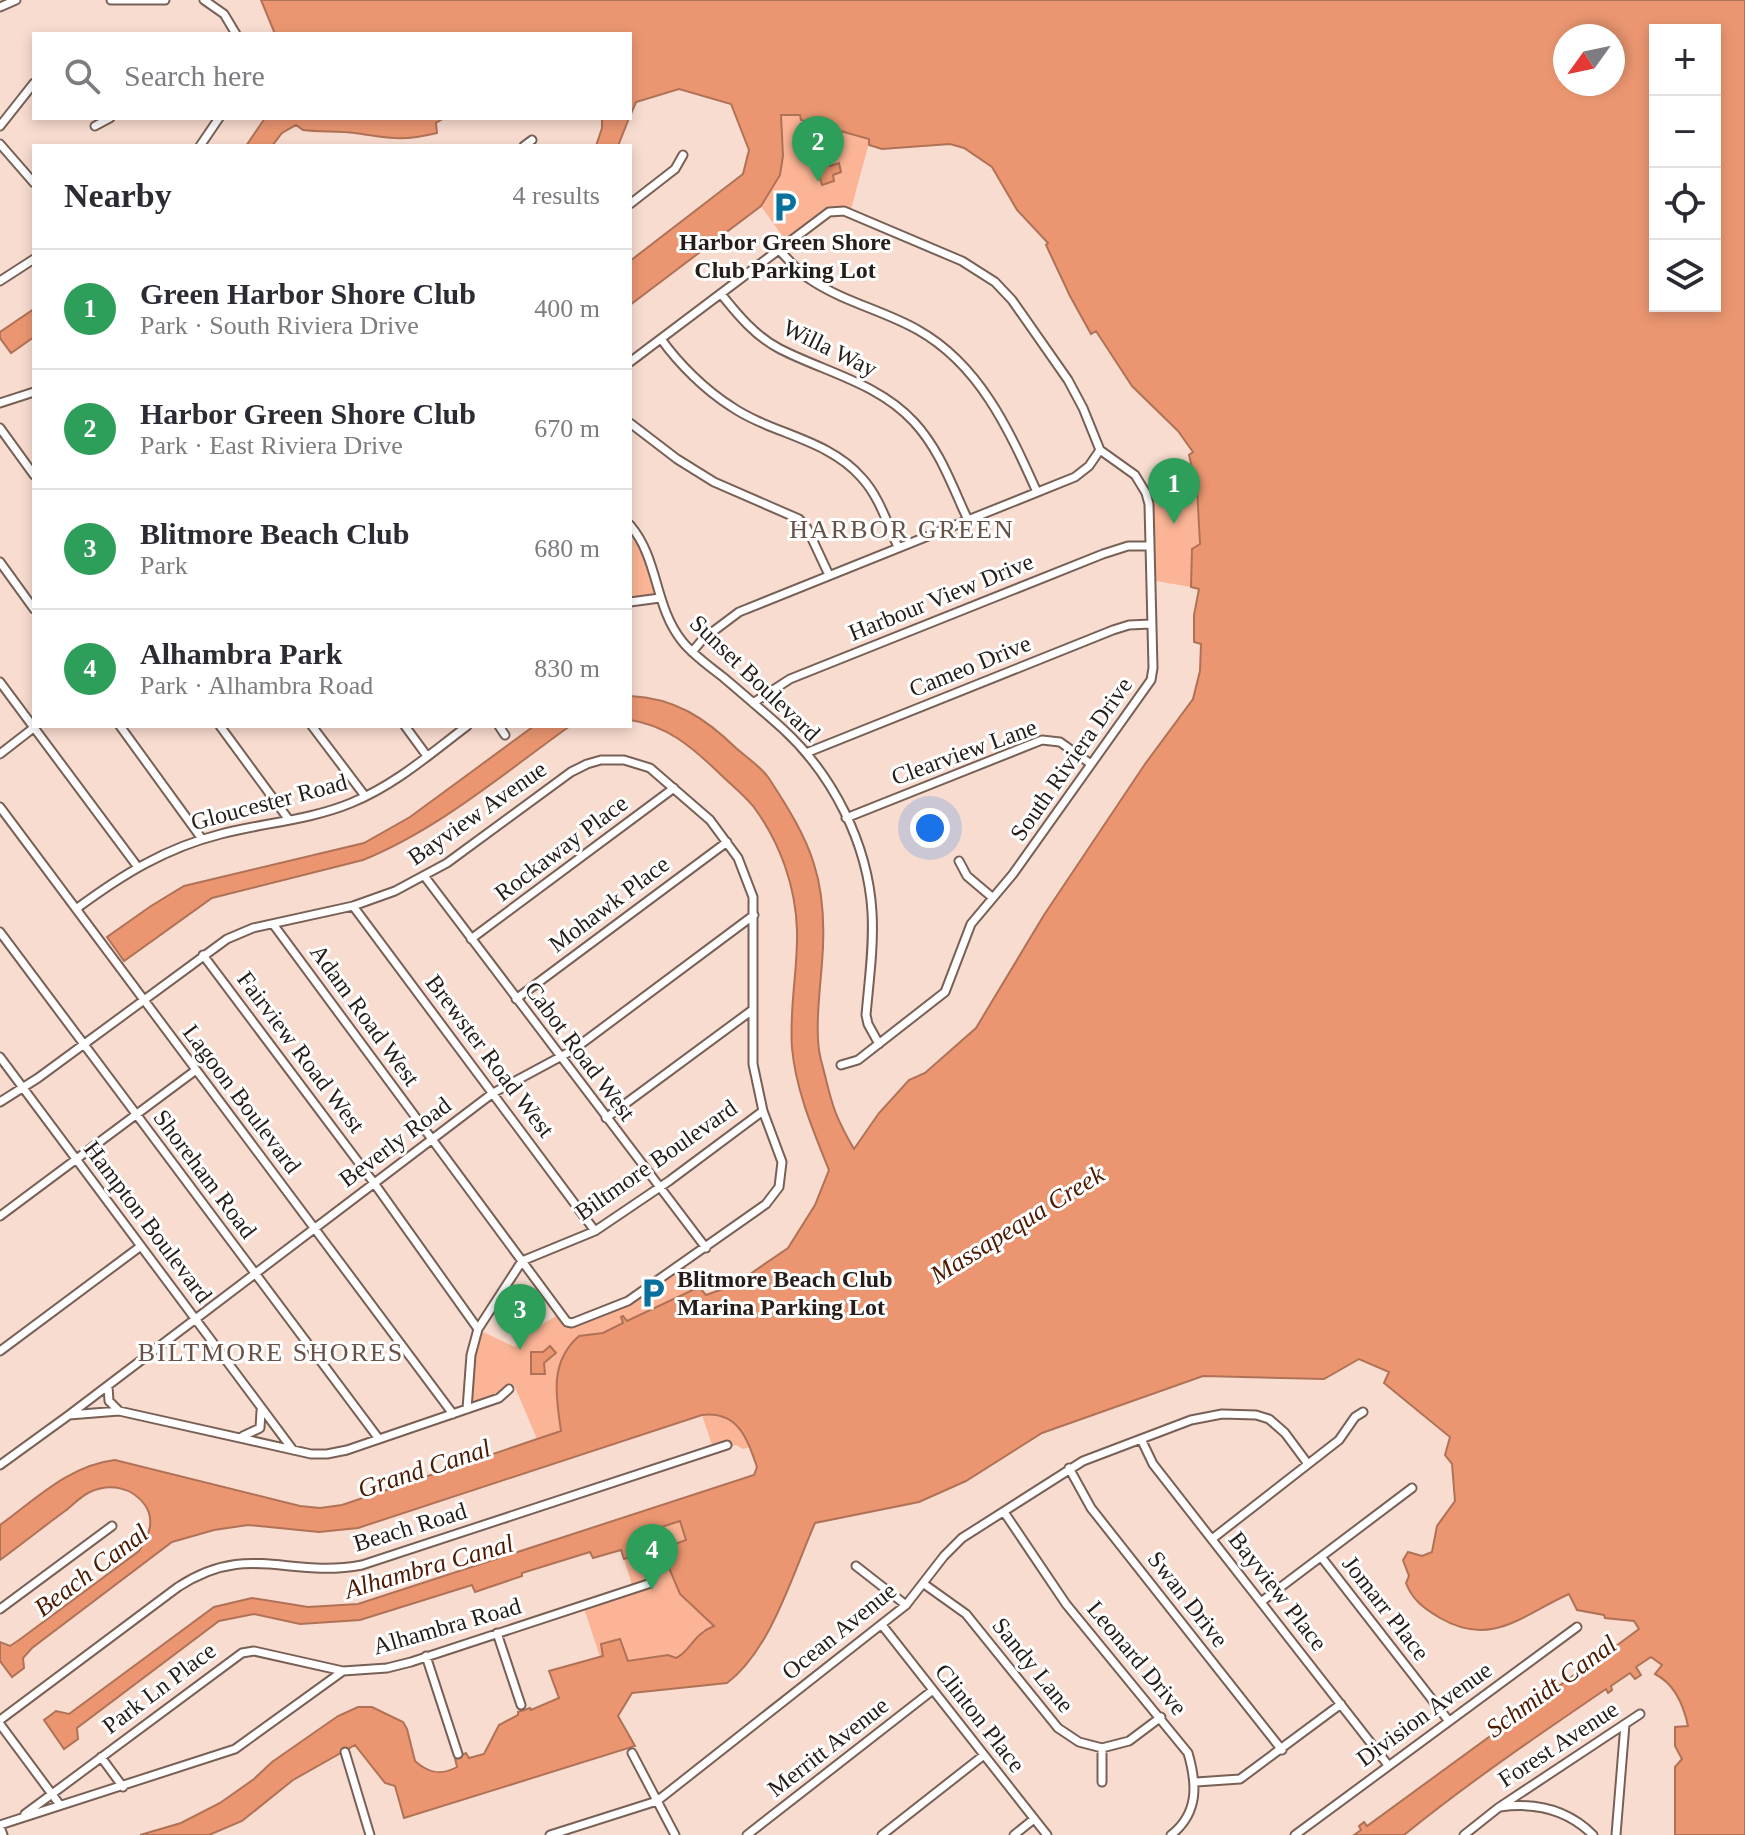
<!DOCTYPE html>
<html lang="en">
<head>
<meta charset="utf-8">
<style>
	body { margin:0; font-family:Georgia,serif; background:#f7f7f7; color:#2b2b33 }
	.controls { position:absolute; right:24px; top:24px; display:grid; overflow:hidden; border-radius:0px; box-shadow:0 4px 12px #0003 }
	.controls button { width:72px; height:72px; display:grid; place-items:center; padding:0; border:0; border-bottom:2px solid #e1e1e2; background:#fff; color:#2b2b33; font:40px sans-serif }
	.compass { position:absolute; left:1553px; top:24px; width:72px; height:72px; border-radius:50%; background:#fff; box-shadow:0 4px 12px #0003; rotate:237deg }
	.you { position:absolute; left:930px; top:828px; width:28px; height:28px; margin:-20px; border:6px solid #fff; border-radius:50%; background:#1a73e8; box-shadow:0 0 0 12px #1a73e833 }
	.badge { display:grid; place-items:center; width:52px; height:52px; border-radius:50%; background:#2563eb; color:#fff; font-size:26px; font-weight:700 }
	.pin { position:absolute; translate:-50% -66px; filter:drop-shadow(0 2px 4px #0008) }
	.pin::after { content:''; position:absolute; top:42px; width:28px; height:24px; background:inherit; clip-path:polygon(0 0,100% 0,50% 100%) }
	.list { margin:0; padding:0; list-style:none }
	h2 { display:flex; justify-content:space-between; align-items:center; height:104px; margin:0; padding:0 32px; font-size:34px }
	h2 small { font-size:26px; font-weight:400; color:#7c7c81 }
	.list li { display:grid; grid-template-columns:52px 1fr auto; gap:24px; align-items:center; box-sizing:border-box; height:120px; padding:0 32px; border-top:2px solid #e1e1e2 }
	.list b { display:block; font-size:30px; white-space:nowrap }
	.list p { margin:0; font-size:26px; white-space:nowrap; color:#7c7c81 }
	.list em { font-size:26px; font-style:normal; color:#7c7c81 }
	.icon { flex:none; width:44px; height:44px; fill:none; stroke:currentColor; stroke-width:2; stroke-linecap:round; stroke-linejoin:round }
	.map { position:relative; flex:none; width:1745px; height:1835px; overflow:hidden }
	.search { position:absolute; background:#fff; box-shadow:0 4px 12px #0003; left:32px; top:32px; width:600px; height:88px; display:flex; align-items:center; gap:20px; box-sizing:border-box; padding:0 28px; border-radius:0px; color:#7c7c81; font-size:30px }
	.panel { position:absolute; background:#fff; box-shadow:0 4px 12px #0003; left:32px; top:144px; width:600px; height:584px; border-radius:0px }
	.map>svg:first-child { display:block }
</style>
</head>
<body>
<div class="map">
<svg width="1745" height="1835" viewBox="0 0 1745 1835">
	<rect width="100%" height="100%" fill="#f8dcd0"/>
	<path fill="#fbb495" d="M780,115H800L801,120L870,139L850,213L829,212L788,244L761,206C784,175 783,152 780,115Z
		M1196,488L1200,545L1192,550L1191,587L1150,580L1149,501Z
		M630,531L645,553L657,596L630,599Z
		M684,1265L699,1287L626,1322L623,1316L624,1323L603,1333L579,1336C553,1369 552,1390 562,1431L537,1439L514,1385L510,1386L502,1394L468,1407L474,1346L479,1330L515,1347L528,1333L559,1314L568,1325L628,1302Z
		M717,1413L737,1426L750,1447L743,1449L736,1445L714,1451L702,1415Z
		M680,1521L687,1540L669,1566C676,1598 699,1603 714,1627L703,1630L678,1658L668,1655L628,1661L600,1657L583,1605L633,1588L624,1559L650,1550L645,1532Z"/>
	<path fill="#eb9671" stroke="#b07256" stroke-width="2" fill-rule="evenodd" d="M261,0H1745V1835H1675V1767L1682,1759L1675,1746V1727L1688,1726C1684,1707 1675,1684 1655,1674L1662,1665L1651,1657L1636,1667L1641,1675L1635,1679L1630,1673L1611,1686L1612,1690L1608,1693L1606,1689C1537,1736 1468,1783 1404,1835H1354L1361,1830L1359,1826L1364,1822L1367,1826L1585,1667L1597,1652L1601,1657L1639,1629L1634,1621L1605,1618L1604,1615L1577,1610L1569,1594C1522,1615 1492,1648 1440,1618C1425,1609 1412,1600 1406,1583L1409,1576L1403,1560L1408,1552L1422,1556L1432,1552L1437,1526L1455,1501L1452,1464L1445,1455L1450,1437L1384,1383L1389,1372L1359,1359L1324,1379L1203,1376L1042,1433L966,1481L919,1502L815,1523C793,1573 771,1650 727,1683L632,1693L618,1716L635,1746L404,1818L395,1786L385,1783L355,1745L293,1780L242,1821L209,1835H140L181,1823L220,1803L254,1779L272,1762L338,1716L358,1707H372L403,1722L407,1729L415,1761C428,1773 441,1776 457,1767L455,1758L466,1753L469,1758L484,1754L499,1725L518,1715V1712L530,1708L531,1710L559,1698L549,1671L603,1656L601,1644L620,1639L628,1661L668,1655L676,1658C690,1652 693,1634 714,1626L680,1594L661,1549L686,1540L680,1521L646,1532L651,1550L624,1559L621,1550L593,1558L590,1552L522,1573V1576L475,1592L472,1585L360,1620L300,1624L254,1614L219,1621L77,1728L78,1739L64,1749L44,1720L56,1711L69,1714L214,1607L252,1598L308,1607L358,1604L754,1475L757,1467C747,1438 738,1411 702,1415L358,1528L319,1532L248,1525L214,1530L172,1542L32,1648L23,1658L24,1668L12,1677L0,1661V1642L10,1646L19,1640L139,1551C148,1537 156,1521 145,1505C132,1487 110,1483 90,1492C81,1496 73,1505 65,1511C43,1527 22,1544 0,1560V1525C36,1499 70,1465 115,1460L300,1506L320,1508L342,1505L561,1431C556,1397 549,1362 579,1336L603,1333L623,1323L621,1317L623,1316L627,1321L699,1287L706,1295L734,1285L788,1248L815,1205L829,1170C813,1130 796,1091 792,1048C789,1008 798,970 797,931C796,887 780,842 753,806C743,794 729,783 718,772C692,747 666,725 630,720V696C675,698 705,718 736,748C746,757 760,766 768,777C811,842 829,880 822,963C820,990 814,1035 821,1060C825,1074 829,1095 835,1111C840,1124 847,1137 854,1149L879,1113L909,1080L925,1073L976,1028L1044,915L1145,764L1193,699L1200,671L1201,644L1194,642V615L1199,589L1191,587L1192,549L1200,544L1197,488L1189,455L1193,452L1178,431L1132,386L1096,331L1091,334L1070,296L1046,245L1048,243L1017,210L992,167L964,148L950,144L882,149L869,145V139L801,120L800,115H781L783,156L780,175L761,206L630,305V261L743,174L749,150L731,104L679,89L636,102L630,116V34H275ZM1655,30H1715V306H1655ZM1565,36H1613V84H1565Z
		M265,118H444L436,123L437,133C400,142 390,138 355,133C338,131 320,132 303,130L296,125L282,133L272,146H246Z
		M602,118H629L618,146H596L602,128Z
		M828,159L830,166L839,163L841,172L833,175L834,181L822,185L815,163Z
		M34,309V337L11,353L0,338V332Z
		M534,726H570C504,773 439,829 363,860L212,898L124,961L107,937L151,906L184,886L364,843L410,817Z
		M550,1346L556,1353L544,1363L545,1374H531V1352H543Z"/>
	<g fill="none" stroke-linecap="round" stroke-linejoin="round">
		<defs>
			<path id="minor" d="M111,0H165
				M204,0L224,14L236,34
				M0,7L16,0
				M0,126L34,83
				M95,126L110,118
				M0,144L34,183
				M200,146L219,118
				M524,146L532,140
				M630,204L675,169L683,155
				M780,251C790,261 799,273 811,280C844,302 885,311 918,330C980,365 1009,430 1037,492
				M0,281L34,259
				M721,294C738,315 755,336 780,349C825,372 878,383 914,422C940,450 952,486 968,520
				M661,339C679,364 705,390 732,407C772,434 828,439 861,477C879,496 887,523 898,547
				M630,362L829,212L844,211L962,261L995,282L1012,300L1068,380L1083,408L1100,450L1135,475L1146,493L1149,504L1153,668L1151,680L1013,874L971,924L945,992L858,1060L841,1065
				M0,403L34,392
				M630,423L677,459L714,482L799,519L807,528L829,575
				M0,428L34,475
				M630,525C659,559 654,606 682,641C693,655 709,666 723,677C743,694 763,711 783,729C833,775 868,844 872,912C874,946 869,981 866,1015L868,1024L879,1044
				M0,562L34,609
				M630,602L660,598
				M692,652L703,639L739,612L1075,477L1089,466L1100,450
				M0,682L137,866
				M753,703L790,679L1103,554L1128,546H1149
				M120,726L202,839
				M220,726L289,820
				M312,726L365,796
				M405,726L427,756
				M499,726L505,735
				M806,753L1113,630L1129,625L1151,624
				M0,754L36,726
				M0,807L453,1414
				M846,818L1042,740L1060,742L1091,764
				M959,861L967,876L993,898
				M425,877L706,1248
				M353,906L595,1231
				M76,909C122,875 165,848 221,834C263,823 310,820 351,803C395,785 430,754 467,726
				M0,932L379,1439
				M471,939L674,788
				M203,955L374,1183L478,1329
				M516,999L727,842
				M0,1057L293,1450
				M0,1102L38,1078L227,939L253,928L353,906L395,891L447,863L571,772L587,764L601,760H624L650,768L710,820L738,858L753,897V1064L763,1111L782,1162L779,1187L766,1204L628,1301L572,1323L567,1322L273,924
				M606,1118L751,1011
				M0,1216L196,1070
				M0,1351L141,1246
				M108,1386L109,1401L119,1411
				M467,1409L471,1355L478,1329L522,1261L595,1231L669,1181L763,1111
				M69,1415L493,1093L573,1050L754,915
				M243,1436L260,1428L261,1411
				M1141,1439L1153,1464L1388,1765
				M0,1465L69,1415L119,1411L311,1454H327L347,1450L499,1398L509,1389
				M1069,1468L1091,1508L1282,1750
				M1004,1512L1066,1604L1188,1753C1197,1784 1199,1813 1171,1835
				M1212,1539L1339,1440L1355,1417L1363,1412
				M1322,1558L1448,1720
				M856,1566L906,1605
				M924,1584L966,1614L1058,1728L1079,1742L1102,1748L1129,1741L1161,1717
				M1261,1602L1412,1488
				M0,1609L112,1526
				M882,1625L1047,1835
				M497,1633L521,1705
				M426,1656L458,1754
				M0,1720L178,1587C248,1541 288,1579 362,1565L727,1445
				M0,1724L60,1805
				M345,1752L370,1835
				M632,1753L675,1835
				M101,1757L123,1787
				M1102,1782V1748
				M1196,1782L1240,1779L1341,1704
				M1500,1807C1536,1802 1567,1809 1593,1835
				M25,1814L242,1653L254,1651L343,1671
				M0,1825L235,1749L343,1671L387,1668L411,1662L648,1584
				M0,1827L3,1835
				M550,1835L657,1801L906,1605L944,1556L962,1538L1083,1461L1191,1420L1222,1414L1256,1415L1269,1419L1285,1433L1308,1464
				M747,1835L933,1690
				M882,1835L984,1755
				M1014,1835L1034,1819
				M1295,1835L1577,1627
				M1464,1835L1498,1808L1640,1714
				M1616,1835L1625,1724"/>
		</defs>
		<use href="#minor" stroke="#786056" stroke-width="11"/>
		<use href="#minor" stroke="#fff" stroke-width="7"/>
	</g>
	<defs>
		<symbol id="parking-bare" viewBox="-9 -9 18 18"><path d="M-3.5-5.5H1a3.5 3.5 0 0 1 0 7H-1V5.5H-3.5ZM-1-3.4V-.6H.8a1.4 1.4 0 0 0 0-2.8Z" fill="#08709d" stroke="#fff" stroke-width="2.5" paint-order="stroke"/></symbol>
	</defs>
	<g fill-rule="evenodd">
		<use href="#parking-bare" x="763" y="185" width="44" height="44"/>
		<use href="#parking-bare" x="631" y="1271" width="44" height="44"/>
	</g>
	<g text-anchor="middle" stroke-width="6" stroke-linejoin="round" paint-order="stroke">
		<g font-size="24" font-weight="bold" fill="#261d18" stroke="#fff">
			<text x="785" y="250">Harbor Green Shore<tspan x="785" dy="28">Club Parking Lot</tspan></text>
			<text x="677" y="1287" text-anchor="start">Blitmore Beach Club<tspan x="677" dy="28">Marina Parking Lot</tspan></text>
		</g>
		<g font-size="24" fill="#261d18" stroke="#fff">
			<text transform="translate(830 348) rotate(26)" y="8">Willa Way</text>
			<text transform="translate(941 597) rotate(-22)" y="8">Harbour View Drive</text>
			<text transform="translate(970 666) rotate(-22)" y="8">Cameo Drive</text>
			<text transform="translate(755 678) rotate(44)" y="8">Sunset Boulevard</text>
			<text transform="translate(964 752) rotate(-20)" y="8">Clearview Lane</text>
			<text transform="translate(1071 759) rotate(-55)" y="8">South Riviera Drive</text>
			<text transform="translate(269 802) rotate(-15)" y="8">Gloucester Road</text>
			<text transform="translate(477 813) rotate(-35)" y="8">Bayview Avenue</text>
			<text transform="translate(561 848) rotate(-37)" y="8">Rockaway Place</text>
			<text transform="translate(609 904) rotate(-37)" y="8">Mohawk Place</text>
			<text transform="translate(365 1015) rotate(54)" y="8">Adam Road West</text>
			<text transform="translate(580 1051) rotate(53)" y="8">Cabot Road West</text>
			<text transform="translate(301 1052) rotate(53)" y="8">Fairview Road West</text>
			<text transform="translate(490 1056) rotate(53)" y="8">Brewster Road West</text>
			<text transform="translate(242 1099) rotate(53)" y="8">Lagoon Boulevard</text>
			<text transform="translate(395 1142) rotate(-37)" y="8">Beverly Road</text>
			<text transform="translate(656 1160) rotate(-35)" y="8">Biltmore Boulevard</text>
			<text transform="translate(205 1174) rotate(53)" y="8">Shoreham Road</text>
			<text transform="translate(148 1222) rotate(53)" y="8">Hampton Boulevard</text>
			<text transform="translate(410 1527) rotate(-17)" y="8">Beach Road</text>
			<text transform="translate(1278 1591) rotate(52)" y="8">Bayview Place</text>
			<text transform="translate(1188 1599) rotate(52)" y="8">Swan Drive</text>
			<text transform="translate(1386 1608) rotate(52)" y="8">Jomarr Place</text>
			<text transform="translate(447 1626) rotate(-16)" y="8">Alhambra Road</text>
			<text transform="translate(839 1631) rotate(-39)" y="8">Ocean Avenue</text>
			<text transform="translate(1137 1658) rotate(50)" y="8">Leonard Drive</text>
			<text transform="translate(1033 1665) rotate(51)" y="8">Sandy Lane</text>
			<text transform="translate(159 1688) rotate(-37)" y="8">Park Ln Place</text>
			<text transform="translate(1424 1714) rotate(-36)" y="8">Division Avenue</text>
			<text transform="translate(980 1718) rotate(52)" y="8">Clinton Place</text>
			<text transform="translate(1558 1744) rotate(-33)" y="8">Forest Avenue</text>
			<text transform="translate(828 1747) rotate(-38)" y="8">Merritt Avenue</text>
		</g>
		<g font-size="26" letter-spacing="2" fill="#685147" stroke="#fff">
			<text x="902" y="538">HARBOR GREEN</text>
			<text x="271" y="1361">BILTMORE SHORES</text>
		</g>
		<g font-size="26" font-style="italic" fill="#4e1a00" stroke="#fff">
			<text transform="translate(1017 1224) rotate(-32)" y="9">Massapequa Creek</text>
			<text transform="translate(424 1468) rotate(-18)" y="9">Grand Canal</text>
			<text transform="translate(429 1566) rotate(-16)" y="9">Alhambra Canal</text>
			<text transform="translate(91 1570) rotate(-37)" y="9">Beach Canal</text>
			<text transform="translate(1551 1686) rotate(-36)" y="9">Schmidt Canal</text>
		</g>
	</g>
</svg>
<div class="controls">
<button>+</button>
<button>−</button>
<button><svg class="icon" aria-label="locate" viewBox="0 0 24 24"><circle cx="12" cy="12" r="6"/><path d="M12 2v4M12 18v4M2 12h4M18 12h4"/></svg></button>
<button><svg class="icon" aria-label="layers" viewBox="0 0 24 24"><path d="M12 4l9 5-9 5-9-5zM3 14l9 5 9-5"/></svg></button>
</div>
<svg class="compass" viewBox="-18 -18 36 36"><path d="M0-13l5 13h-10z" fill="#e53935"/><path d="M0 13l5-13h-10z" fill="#7c7c81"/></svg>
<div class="you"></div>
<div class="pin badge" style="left:1174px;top:524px;background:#2e9e5b">1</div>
<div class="pin badge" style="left:818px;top:182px;background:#2e9e5b">2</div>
<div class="pin badge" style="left:520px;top:1350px;background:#2e9e5b">3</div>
<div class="pin badge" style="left:652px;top:1590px;background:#2e9e5b">4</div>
<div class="search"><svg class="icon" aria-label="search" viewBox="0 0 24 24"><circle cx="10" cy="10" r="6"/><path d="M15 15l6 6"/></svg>Search here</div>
<section class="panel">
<h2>Nearby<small>4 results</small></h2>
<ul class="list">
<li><span class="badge" style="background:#2e9e5b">1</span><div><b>Green Harbor Shore Club</b><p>Park · South Riviera Drive</p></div><em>400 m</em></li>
<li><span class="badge" style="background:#2e9e5b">2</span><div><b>Harbor Green Shore Club</b><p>Park · East Riviera Drive</p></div><em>670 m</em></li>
<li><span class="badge" style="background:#2e9e5b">3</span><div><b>Blitmore Beach Club</b><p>Park</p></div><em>680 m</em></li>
<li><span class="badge" style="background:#2e9e5b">4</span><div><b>Alhambra Park</b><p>Park · Alhambra Road</p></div><em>830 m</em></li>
</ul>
</section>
</div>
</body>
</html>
